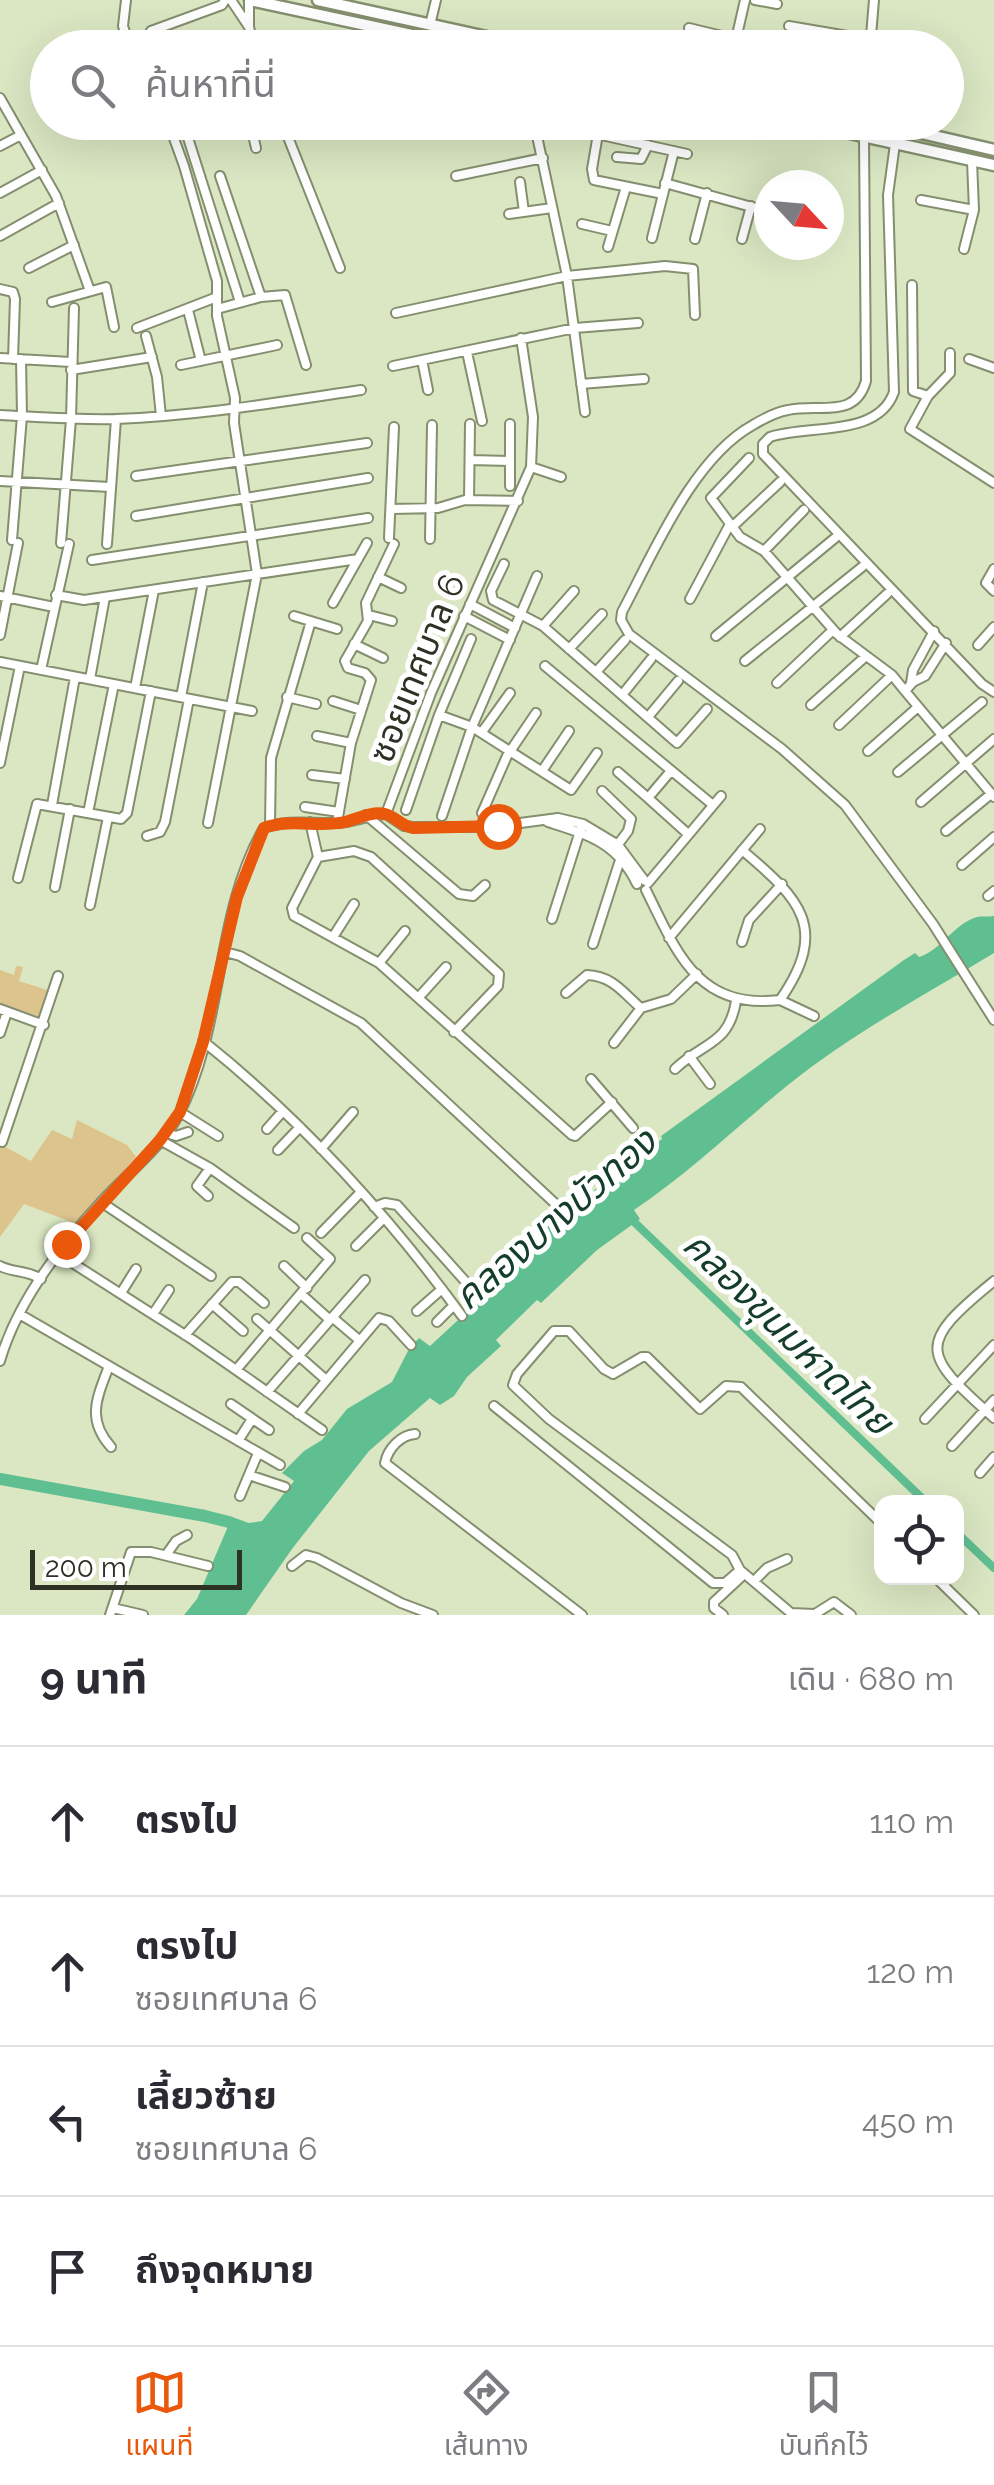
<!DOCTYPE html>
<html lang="th">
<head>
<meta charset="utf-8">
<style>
	body { margin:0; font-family:Raleway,"Noto Sans Thai",sans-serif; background:#f7f7f7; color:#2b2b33 }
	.controls { position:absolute; right:30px; bottom:30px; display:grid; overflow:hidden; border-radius:20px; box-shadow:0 10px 40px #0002 }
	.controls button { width:90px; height:90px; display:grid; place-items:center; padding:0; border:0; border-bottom:2px solid #e1e1e2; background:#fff; color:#2b2b33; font:50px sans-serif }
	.compass { position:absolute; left:754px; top:170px; width:90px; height:90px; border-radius:50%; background:#fff; box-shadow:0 10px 40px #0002; rotate:116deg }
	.scale { position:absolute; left:30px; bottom:25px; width:212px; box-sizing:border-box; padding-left:10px; border:5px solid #2d3224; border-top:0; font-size:28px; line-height:35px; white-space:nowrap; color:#2d3224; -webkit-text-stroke:8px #fff; paint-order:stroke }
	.stop { position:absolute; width:30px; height:30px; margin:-22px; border:8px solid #ea580c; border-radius:50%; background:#fff }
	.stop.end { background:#ea580c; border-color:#fff; box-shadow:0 2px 10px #0008 }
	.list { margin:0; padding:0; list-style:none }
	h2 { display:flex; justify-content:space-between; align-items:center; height:130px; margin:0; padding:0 40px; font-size:42px }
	h2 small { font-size:32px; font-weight:400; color:#7c7c81 }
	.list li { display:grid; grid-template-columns:65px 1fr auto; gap:30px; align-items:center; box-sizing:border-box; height:150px; padding:0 40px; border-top:2px solid #e1e1e2 }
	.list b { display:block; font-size:38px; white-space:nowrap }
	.list p { margin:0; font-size:32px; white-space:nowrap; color:#7c7c81 }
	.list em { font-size:32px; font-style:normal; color:#7c7c81 }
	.icon { flex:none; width:55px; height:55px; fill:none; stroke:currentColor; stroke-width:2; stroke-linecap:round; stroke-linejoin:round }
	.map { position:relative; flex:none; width:994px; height:1615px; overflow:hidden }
	.search { position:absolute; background:#fff; box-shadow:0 10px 40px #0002; left:30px; right:30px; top:30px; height:110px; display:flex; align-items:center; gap:25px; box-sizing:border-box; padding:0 35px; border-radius:55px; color:#7c7c81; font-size:38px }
	.sheet { height:730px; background:#fff }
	nav { display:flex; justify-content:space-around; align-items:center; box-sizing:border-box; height:140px; border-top:2px solid #e1e1e2; background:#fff; font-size:28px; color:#7c7c81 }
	nav a { display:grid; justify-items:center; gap:5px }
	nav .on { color:#ea580c }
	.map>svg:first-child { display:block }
</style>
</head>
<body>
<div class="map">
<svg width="994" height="1615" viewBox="0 0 994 1615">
	<rect width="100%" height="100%" fill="#dbe7c3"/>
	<path fill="#ddc38c" d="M16,966L23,967L19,981L47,990L41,1017L0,1004V970L14,975Z
		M77,1120L127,1145L136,1157L77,1224L24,1204L0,1237V1144L31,1161L52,1130L72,1139Z"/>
	<path fill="#60bf91" d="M994,916V953C925,995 851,1034 788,1085C736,1127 689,1173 634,1210L640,1219L597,1250L541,1303L537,1300L496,1340L501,1346L467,1377L454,1396L440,1405L430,1398L369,1451L292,1549L246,1615H184L197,1599L232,1517L249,1523L262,1521L294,1481L282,1473L304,1451L322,1440L347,1409L392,1382L409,1349L419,1338L430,1346L536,1248L532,1243L549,1225L662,1139L661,1136L904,960L915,953L919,957C942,950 953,924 977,917C982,916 988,917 994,916Z"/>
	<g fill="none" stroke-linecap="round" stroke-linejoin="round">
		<path stroke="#60bf91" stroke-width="8" d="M630,1218L926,1502
			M956,1532L994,1568"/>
		<path stroke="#60bf91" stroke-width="12" d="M0,1479L205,1516L229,1522L241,1530"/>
		<path stroke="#b8c3a3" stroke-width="8" stroke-dasharray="8 4" stroke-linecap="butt" d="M71,1252L74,1258"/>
		<defs>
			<path id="minor" d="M126,0L123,26L130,48
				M231,0L249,27
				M249,0V27L254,48
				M755,0L777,4
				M430,25L436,0
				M789,26L871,40
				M689,28L772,48
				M151,48L148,37L151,31L222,5L225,0
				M734,48L745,0
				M870,48L874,0
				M0,98L56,196L90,291
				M168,122L184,166L217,281V316L235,398L234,423L257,574L208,823
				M183,122L240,302
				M250,122L256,148
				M282,122L340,268
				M534,122L567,276L585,412
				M565,127L687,154
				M438,134L503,122
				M598,134L592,169L594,180L663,194
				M864,138L866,381C855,420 819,403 788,410C776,412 763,419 753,425C693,458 654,552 622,612L621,620L629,634L782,749L845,805L933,924L994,1020
				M635,142L639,122
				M895,144L888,195L894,392C878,438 809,424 770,437L763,444V454L982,684L994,692
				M0,146L21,135
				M617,157L641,159L648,145
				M220,176L261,297
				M456,176L543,158
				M520,182L524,212
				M665,183L766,211
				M0,193L42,170
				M921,200L974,210
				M509,214L552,208
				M582,224L612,231
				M0,236L59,203
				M652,238L674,151
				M695,239L707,193
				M742,239L751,206
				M608,247L626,187
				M964,249L974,210L972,161
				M29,268L74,245
				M912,285L913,391L928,396L950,373V353
				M0,289L13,292L15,299L13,359
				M52,302L106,287L114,327
				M217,309L261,297L285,295L306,365
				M188,310L201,361
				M396,313L567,276L665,266L693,269L695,315
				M137,328L217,297
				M146,336L157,377L161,416
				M467,352L482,421
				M0,358L71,362
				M969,359L994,368
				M422,360L428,390
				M181,365L277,345
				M393,366L575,328L638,323
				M71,370L152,357
				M581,384L644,379
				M928,396L910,429L994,483
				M0,415C39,417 77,420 116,419C198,416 280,402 361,390
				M749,458L711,498L740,537L764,551L837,634L892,675L905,691
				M470,460L510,461
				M531,467L561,477
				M136,476L367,443
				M0,481L110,487
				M510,486V424
				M469,500L470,424
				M391,509L438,508L465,500L518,501
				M136,516L368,478
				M732,527L780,482
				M389,538L394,427
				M430,539L432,425
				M12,540L22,416L21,359
				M61,543L71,419L74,308
				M107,544L116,419
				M764,551L804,510
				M92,560L368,518
				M504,564L491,591L493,600L543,626L677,743L707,709
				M994,569L986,583L994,591
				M378,577L401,588
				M56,595L84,600L358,559
				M0,596L54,607
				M690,599L730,524
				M333,603L367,543
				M470,604L515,628
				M369,615L392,621
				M294,616L337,629
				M464,616L510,640
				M543,626L574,591
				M934,631L913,670L911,683L925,676L946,643
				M0,635L18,543
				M716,636L835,538
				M840,637L887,594
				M471,639L439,715L472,727L537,576
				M354,644L383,658
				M978,645L994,627
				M569,649L602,614
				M745,661L862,567
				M0,662L252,711
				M545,666L713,805
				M41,670L69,544
				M596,672L625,640
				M90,679L105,597
				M777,683L833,630
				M912,683L905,691L994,797
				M135,688L154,590
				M622,695L651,659
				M181,697L203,582
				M287,697L316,704
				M333,701L361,710
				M811,705L866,656
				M648,717L678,681
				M839,725L892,675
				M482,732L510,693
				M317,736L351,743
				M868,751L918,707
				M0,763L20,666
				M542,771L569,731
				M618,772L648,798
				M670,772L648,798L688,834
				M898,772L982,702
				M312,775L345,779
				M602,791L631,819L628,831L616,847
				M921,802L994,739
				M52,805L75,677
				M305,807L339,812
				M406,810L439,715
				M88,813L114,684
				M482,813L507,756L536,713
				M386,814L431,693L531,467L533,417L521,338
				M386,814L404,826L413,827H490L558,818L583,824L618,845L644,880
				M366,815L459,894L473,896L485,885
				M442,816L472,727L571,790L597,753
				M310,822L318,857L292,908L294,916L379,963L572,1135L575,1136L612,1102
				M548,822C588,835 617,842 637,884
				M337,823L351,743L371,680L365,673L348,668L345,661L368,621L366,603L394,544
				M270,825L271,758L311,621
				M946,831L991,794
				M147,836L160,832L165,822L189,699
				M318,857L354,851L371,857L499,974L498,986L454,1032
				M962,865L994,837
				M18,878L37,804L121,819L127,813L151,691
				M648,883L721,796
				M55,887L70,809
				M646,890C677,953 698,1010 780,1000C830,928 800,899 742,850
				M988,896L994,891
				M90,905L108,817
				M552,919L581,828
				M333,937L354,904
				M669,938L760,829
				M742,942L749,920L782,884
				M593,944L619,863L623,858
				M225,952L240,956L361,1023L561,1209
				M379,963L405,931
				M566,993L587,975C613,976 623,993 641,1008L671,999L697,974
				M419,997L446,967
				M780,1000L814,1016
				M0,1009L44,1025
				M0,1033L7,1012
				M203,1041C302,1120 388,1215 462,1316
				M614,1043L641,1008
				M689,1056L710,1084
				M675,1069C703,1042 729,1045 736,1001
				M591,1079L633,1128
				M180,1112L218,1136
				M267,1129L283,1111
				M166,1133L176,1136L188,1132
				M160,1140L210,1168L294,1228
				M2,1142L58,976
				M321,1149L353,1112
				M278,1150L300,1127
				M208,1196L197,1186L210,1168
				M101,1202L211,1276
				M374,1207L385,1203L397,1205L465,1281
				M321,1233L360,1193
				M356,1246L384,1218
				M71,1262L193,1340L322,1430
				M0,1266C14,1273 27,1270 41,1279
				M284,1266L307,1288
				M994,1281C915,1345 922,1354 994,1418
				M121,1293L136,1269
				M301,1294L330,1320
				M212,1304L243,1331
				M417,1311L442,1289
				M153,1314L169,1290
				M21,1315L280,1465
				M332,1317L359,1340
				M257,1319L325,1379
				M437,1322L454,1305
				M185,1335L232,1282H239L264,1303
				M0,1361C17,1302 61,1245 103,1200C128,1173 162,1147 179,1114C225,1025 214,914 264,828C287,819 313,824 338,823C354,822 369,815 386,814
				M109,1366C97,1398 86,1419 111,1447
				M236,1370L330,1259L307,1238
				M267,1392L365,1280
				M231,1404L269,1430
				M494,1406L713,1583H725L740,1570L791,1613L815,1614L834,1602L851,1615
				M298,1414L379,1318L389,1321L411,1345
				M925,1419L994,1345
				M415,1434C401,1435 388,1448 385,1463L582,1615
				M238,1441L252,1419
				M952,1446L994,1400
				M980,1473L994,1457
				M249,1475L285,1487
				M240,1496L258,1453
				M166,1555L176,1541L187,1535
				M292,1566L306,1555L317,1558L401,1603L433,1615
				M740,1570L732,1555L549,1419L513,1385L517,1374L554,1331H569L604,1369L613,1374L642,1357H647L700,1409L726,1386L741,1387L882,1524
				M936,1578L974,1615
				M754,1581L767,1568L787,1559
				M113,1608L143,1615
				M110,1615L131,1552H151L208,1566
				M723,1615L714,1608V1602L741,1577"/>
			<path id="secondary" d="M250,0L472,48
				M318,0L537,48
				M800,122L994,165
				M874,122L994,150"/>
		</defs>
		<use href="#minor" stroke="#838f6e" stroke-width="12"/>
		<use href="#secondary" stroke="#838f6e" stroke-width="15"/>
		<use href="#minor" stroke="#fff" stroke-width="8"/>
		<use href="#secondary" stroke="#fff" stroke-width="10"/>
	</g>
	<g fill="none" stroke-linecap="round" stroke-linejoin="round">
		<path stroke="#ea580c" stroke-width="12" d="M66,1244L160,1140L180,1112L203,1042L237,897L264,828C290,818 319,828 345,822C357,819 371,811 385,814C395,816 401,826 413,828L498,826"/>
	</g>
	<g text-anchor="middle" stroke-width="10" stroke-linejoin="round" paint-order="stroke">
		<g font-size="35" fill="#2d3224" stroke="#fff">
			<text transform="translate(417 668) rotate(-68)" y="12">ซอยเทศบาล 6</text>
		</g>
		<g font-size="38" font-style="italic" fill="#143d2a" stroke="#fff">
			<text transform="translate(555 1219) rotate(-41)" y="13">คลองบางบัวทอง</text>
			<text transform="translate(788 1333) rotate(44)" y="13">คลองขุนมหาดไทย</text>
		</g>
	</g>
</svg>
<div class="controls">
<button><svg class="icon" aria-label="locate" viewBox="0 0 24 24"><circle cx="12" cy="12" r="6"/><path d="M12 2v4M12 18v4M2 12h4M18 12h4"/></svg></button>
</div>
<svg class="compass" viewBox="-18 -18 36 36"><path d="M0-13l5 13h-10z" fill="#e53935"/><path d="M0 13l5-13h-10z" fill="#7c7c81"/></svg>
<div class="scale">200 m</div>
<div class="stop" style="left:498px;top:826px"></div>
<div class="stop end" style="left:66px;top:1244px"></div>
<div class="search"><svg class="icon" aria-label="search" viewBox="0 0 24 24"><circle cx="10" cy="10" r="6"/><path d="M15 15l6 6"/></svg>ค้นหาที่นี่</div>
</div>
<section class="sheet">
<h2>9 นาที<small>เดิน · 680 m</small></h2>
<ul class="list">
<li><svg class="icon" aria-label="ahead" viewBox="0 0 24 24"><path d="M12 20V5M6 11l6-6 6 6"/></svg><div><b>ตรงไป</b></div><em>110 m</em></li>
<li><svg class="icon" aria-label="ahead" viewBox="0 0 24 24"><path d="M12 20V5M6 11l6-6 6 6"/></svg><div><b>ตรงไป</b><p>ซอยเทศบาล 6</p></div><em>120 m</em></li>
<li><svg class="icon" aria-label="left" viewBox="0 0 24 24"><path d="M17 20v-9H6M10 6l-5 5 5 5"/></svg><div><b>เลี้ยวซ้าย</b><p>ซอยเทศบาล 6</p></div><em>450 m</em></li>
<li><svg class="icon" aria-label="arrive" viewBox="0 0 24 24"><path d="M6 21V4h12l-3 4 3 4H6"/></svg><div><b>ถึงจุดหมาย</b></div></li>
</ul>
</section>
<nav>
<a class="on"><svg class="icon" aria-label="map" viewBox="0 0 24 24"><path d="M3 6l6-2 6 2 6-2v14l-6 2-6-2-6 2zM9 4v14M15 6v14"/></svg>แผนที่</a>
<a><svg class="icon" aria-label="directions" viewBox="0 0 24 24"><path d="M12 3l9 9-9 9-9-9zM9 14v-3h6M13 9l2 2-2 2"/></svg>เส้นทาง</a>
<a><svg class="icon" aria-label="saved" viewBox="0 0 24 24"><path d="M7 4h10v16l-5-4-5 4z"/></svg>บันทึกไว้</a>
</nav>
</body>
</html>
